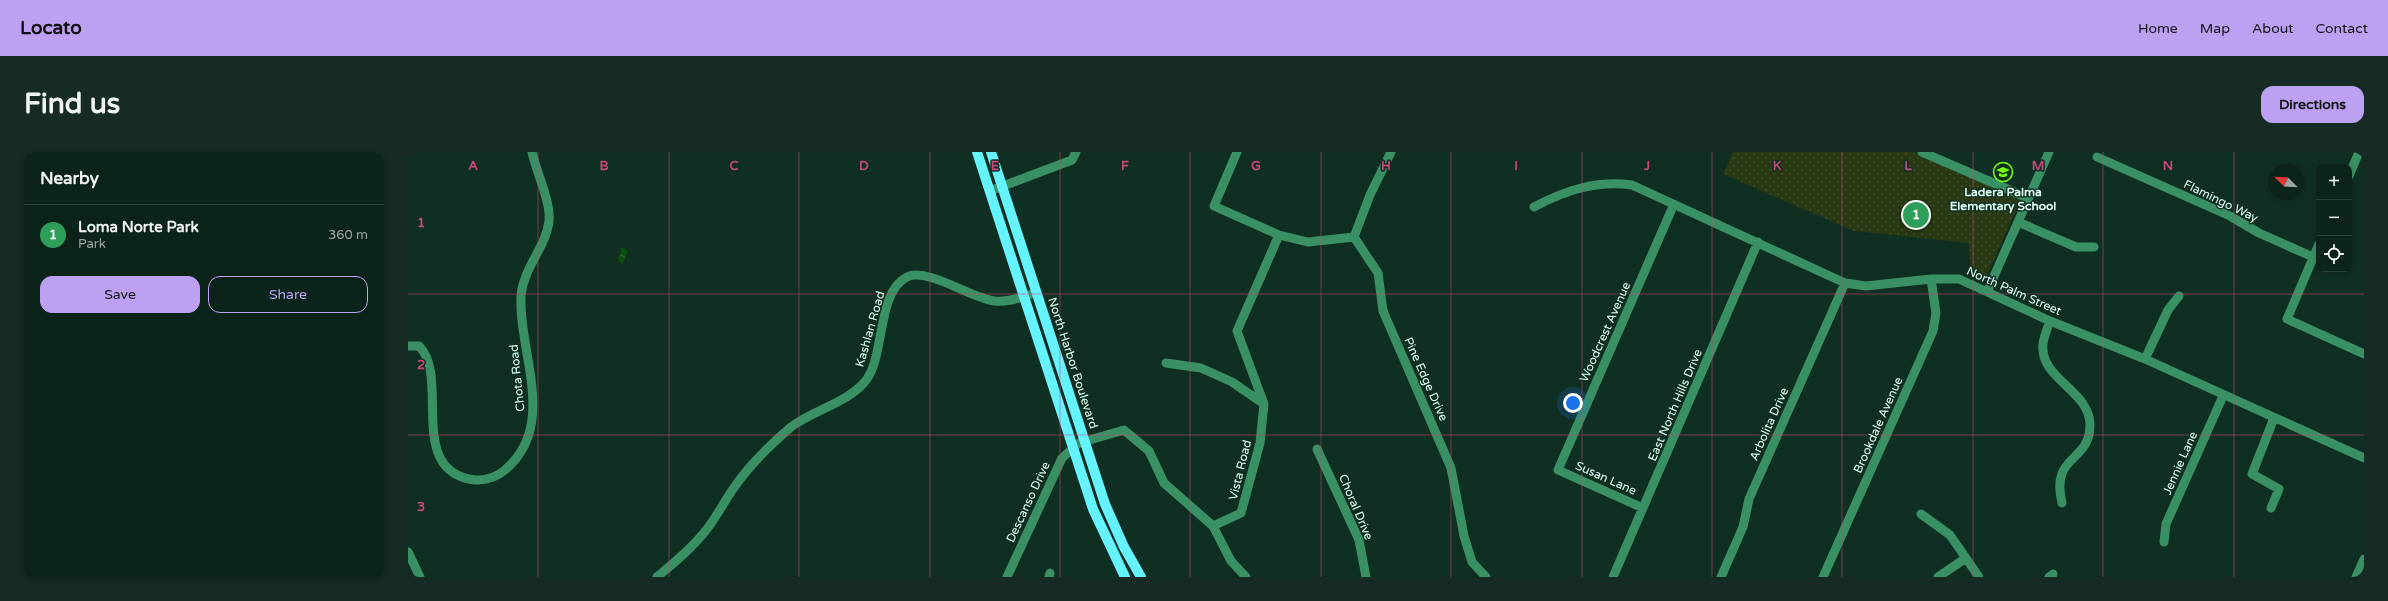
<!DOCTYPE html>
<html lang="en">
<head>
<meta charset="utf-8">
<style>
	body { margin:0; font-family:"Varela Round",sans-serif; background:#152b23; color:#f1f3f6 }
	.controls { position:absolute; right:12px; top:12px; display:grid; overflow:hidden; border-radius:8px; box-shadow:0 2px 6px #0003 }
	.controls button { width:36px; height:36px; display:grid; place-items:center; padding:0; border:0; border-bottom:1px solid #2c4039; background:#0c231a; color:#f1f3f6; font:20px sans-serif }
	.compass { position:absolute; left:1860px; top:12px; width:36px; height:36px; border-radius:50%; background:#0c231a; box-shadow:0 2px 6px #0003; rotate:294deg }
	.you { position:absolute; left:1165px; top:251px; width:14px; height:14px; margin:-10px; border:3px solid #fff; border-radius:50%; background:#1a73e8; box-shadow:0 0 0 6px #1a73e833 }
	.badge { display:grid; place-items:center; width:26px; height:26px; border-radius:50%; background:#bca0f2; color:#fff; font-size:13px; font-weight:700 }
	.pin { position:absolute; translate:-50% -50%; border:2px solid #fff; box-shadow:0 1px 4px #0006 }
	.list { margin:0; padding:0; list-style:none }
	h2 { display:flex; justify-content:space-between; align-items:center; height:52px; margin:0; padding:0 16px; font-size:17px }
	h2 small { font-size:13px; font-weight:400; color:#9aa4a2 }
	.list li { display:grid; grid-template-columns:26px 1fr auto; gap:12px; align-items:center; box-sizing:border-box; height:60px; padding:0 16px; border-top:1px solid #2c4039 }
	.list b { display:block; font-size:15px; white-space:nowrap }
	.list p { margin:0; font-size:13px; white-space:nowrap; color:#9aa4a2 }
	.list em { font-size:13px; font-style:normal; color:#9aa4a2 }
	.actions { display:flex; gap:8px; padding:12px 16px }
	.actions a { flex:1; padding:9px 0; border:1px solid #bca0f2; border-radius:12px; text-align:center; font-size:14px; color:#bca0f2 }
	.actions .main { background:#bca0f2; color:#111 }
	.icon { flex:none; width:22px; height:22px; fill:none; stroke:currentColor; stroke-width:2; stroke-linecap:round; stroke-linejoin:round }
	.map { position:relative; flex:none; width:1956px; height:425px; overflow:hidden; border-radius:12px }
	header { display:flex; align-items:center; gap:24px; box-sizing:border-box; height:56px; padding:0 20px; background:#bca0f2; color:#111 }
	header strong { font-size:19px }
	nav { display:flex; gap:22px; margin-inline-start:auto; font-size:14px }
	.intro { display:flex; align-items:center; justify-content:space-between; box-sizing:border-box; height:96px; padding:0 24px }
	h1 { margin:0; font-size:28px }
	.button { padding:10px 18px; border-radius:12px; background:#bca0f2; color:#111; font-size:14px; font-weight:700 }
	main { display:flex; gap:24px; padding:0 24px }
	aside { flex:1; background:#0c231a; border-radius:12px; box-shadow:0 2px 6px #0003 }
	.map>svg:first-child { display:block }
</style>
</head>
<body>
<header>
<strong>Locato</strong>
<nav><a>Home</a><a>Map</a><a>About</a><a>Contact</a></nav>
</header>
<div class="intro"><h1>Find us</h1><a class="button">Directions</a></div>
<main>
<aside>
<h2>Nearby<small></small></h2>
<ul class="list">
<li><span class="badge" style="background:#2e9e5b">1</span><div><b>Loma Norte Park</b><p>Park</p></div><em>360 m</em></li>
</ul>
<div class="actions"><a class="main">Save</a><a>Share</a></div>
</aside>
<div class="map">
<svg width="1956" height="425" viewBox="0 0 1956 425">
	<defs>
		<pattern id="park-dots" width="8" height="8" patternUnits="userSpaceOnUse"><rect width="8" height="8" fill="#293913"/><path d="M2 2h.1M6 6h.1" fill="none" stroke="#3d4d2a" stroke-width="1.8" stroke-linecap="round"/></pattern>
		<pattern id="water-waves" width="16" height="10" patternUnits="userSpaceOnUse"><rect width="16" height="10" fill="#08500e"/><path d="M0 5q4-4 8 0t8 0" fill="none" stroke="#2c6a32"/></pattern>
	</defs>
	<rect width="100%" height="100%" fill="#102f23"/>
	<path fill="url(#park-dots)" d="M1325,0H1506L1613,47L1577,127L1563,121L1561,91L1446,79L1315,22Z"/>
	<path fill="url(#water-waves)" d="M213,96L218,97L220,100L214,112L209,106L212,103Z"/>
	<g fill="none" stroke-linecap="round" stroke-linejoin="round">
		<path stroke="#399064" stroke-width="9" d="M829,0L806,54L871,83L900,90L946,85
			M1514,0L1620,46
			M1689,5L1822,64L1851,81L1905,105
			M1941,24L1951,0
			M582,39L664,8L668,0
			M1126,55C1158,38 1189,28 1224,33L1437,131L1458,134L1523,127H1551L1642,169L1737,207L1956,306
			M1610,70L1668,95H1686
			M946,85L970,121L975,159L1043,316L1056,384L1064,410L1078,425
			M946,85L962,43L983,0
			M1911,92L1879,167L1956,202
			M1579,140L1641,0
			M1642,169C1639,177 1636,184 1635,192C1631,227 1682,238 1682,273C1682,311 1642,302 1654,351
			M0,194H11C42,225 0,314 61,327C74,330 88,326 98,317C150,272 110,200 113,143C116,115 138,95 141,69C143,50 128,19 124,0
			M1737,207L1760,158L1771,144
			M758,211L793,216L824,230L856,252
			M909,297L951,388L958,425
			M1235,356L1150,318L1266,52
			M1863,356L1871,337L1844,322L1866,266
			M1513,362L1542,383L1571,425
			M805,374L833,361L852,291L856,252L829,179L871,83
			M1756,390L1758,372L1815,244
			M0,400L12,425
			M249,425C267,410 285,395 299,377C309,364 316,350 325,337C340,315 363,292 383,275C407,257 441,251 459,227C477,201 469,140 499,125C520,115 564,147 587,149C600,151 616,144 628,141
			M599,425L654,306L671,291L716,278L741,299L756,331L805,374L823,409L838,425
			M641,425L642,421
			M1205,425L1350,90
			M1313,425L1335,375L1341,347L1437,131
			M1415,425L1525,179L1528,161L1523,127
			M1530,425L1558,406
			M1641,425L1645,422
			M1948,425L1956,407"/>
		<path stroke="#65f3ff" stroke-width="10" d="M569,0L685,357L717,425
			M583,0L697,352L716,395L733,425"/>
	</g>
	<path fill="none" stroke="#c84679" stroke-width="1" stroke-opacity="0.55" d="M130,0V425M261,0V425M391,0V425M522,0V425M652,0V425M782,0V425M913,0V425M1043,0V425M1174,0V425M1304,0V425M1434,0V425M1565,0V425M1695,0V425M1826,0V425M0,142H1956M0,283H1956"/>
	<defs>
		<symbol id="school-ring" viewBox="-11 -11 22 22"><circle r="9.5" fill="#102f23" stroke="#78ff0a" stroke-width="1.5"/><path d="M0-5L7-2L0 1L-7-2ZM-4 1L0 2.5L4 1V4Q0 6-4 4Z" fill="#78ff0a"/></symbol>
	</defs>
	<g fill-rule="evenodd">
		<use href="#school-ring" x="1584" y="9" width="22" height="22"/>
	</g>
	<g text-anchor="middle" stroke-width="3" stroke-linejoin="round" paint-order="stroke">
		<g font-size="12" font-weight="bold" fill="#defff1" stroke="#102f23">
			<text x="1595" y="44">Ladera Palma<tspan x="1595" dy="14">Elementary School</tspan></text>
		</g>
		<g font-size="12" fill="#defff1" stroke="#102f23">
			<text transform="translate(1813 49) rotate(26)" y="4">Flamingo Way</text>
			<text transform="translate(1606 139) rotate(24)" y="4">North Palm Street</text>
			<text transform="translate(462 177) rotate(-74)" y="4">Kashlan Road</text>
			<text transform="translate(1197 180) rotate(-66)" y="4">Woodcrest Avenue</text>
			<text transform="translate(665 211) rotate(72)" y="4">North Harbor Boulevard</text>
			<text transform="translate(109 226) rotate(-96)" y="4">Chota Road</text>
			<text transform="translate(1018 227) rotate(66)" y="4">Pine Edge Drive</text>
			<text transform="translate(1267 253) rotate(-67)" y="4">East North Hills Drive</text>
			<text transform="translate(1361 272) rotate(-66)" y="4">Arbolita Drive</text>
			<text transform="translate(1470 273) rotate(-66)" y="4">Brookdale Avenue</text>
			<text transform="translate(1772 311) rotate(-66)" y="4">Jennie Lane</text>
			<text transform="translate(832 318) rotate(-76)" y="4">Vista Road</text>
			<text transform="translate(1198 326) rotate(24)" y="4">Susan Lane</text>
			<text transform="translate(620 350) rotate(-65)" y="4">Descanso Drive</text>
			<text transform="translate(948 355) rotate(67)" y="4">Choral Drive</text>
		</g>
	</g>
	<g font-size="13" text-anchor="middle" font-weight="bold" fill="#c84679" stroke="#102f23" stroke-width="3" stroke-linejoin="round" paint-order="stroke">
		<text x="65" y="18">A</text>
		<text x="196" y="18">B</text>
		<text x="326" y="18">C</text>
		<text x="456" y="18">D</text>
		<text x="587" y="18">E</text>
		<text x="717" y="18">F</text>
		<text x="848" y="18">G</text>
		<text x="978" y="18">H</text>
		<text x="1108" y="18">I</text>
		<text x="1239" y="18">J</text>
		<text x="1369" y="18">K</text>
		<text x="1500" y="18">L</text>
		<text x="1630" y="18">M</text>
		<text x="1760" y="18">N</text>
		<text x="13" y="75">1</text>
		<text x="13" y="217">2</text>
		<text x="13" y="359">3</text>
	</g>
</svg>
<div class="controls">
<button>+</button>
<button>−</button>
<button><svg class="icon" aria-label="locate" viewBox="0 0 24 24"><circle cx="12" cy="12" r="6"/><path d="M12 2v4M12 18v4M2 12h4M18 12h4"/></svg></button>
</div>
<svg class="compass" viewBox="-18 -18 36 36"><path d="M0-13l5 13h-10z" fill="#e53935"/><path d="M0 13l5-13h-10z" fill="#9aa4a2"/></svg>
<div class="you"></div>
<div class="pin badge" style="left:1508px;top:63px;background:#2e9e5b">1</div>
</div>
</main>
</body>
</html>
